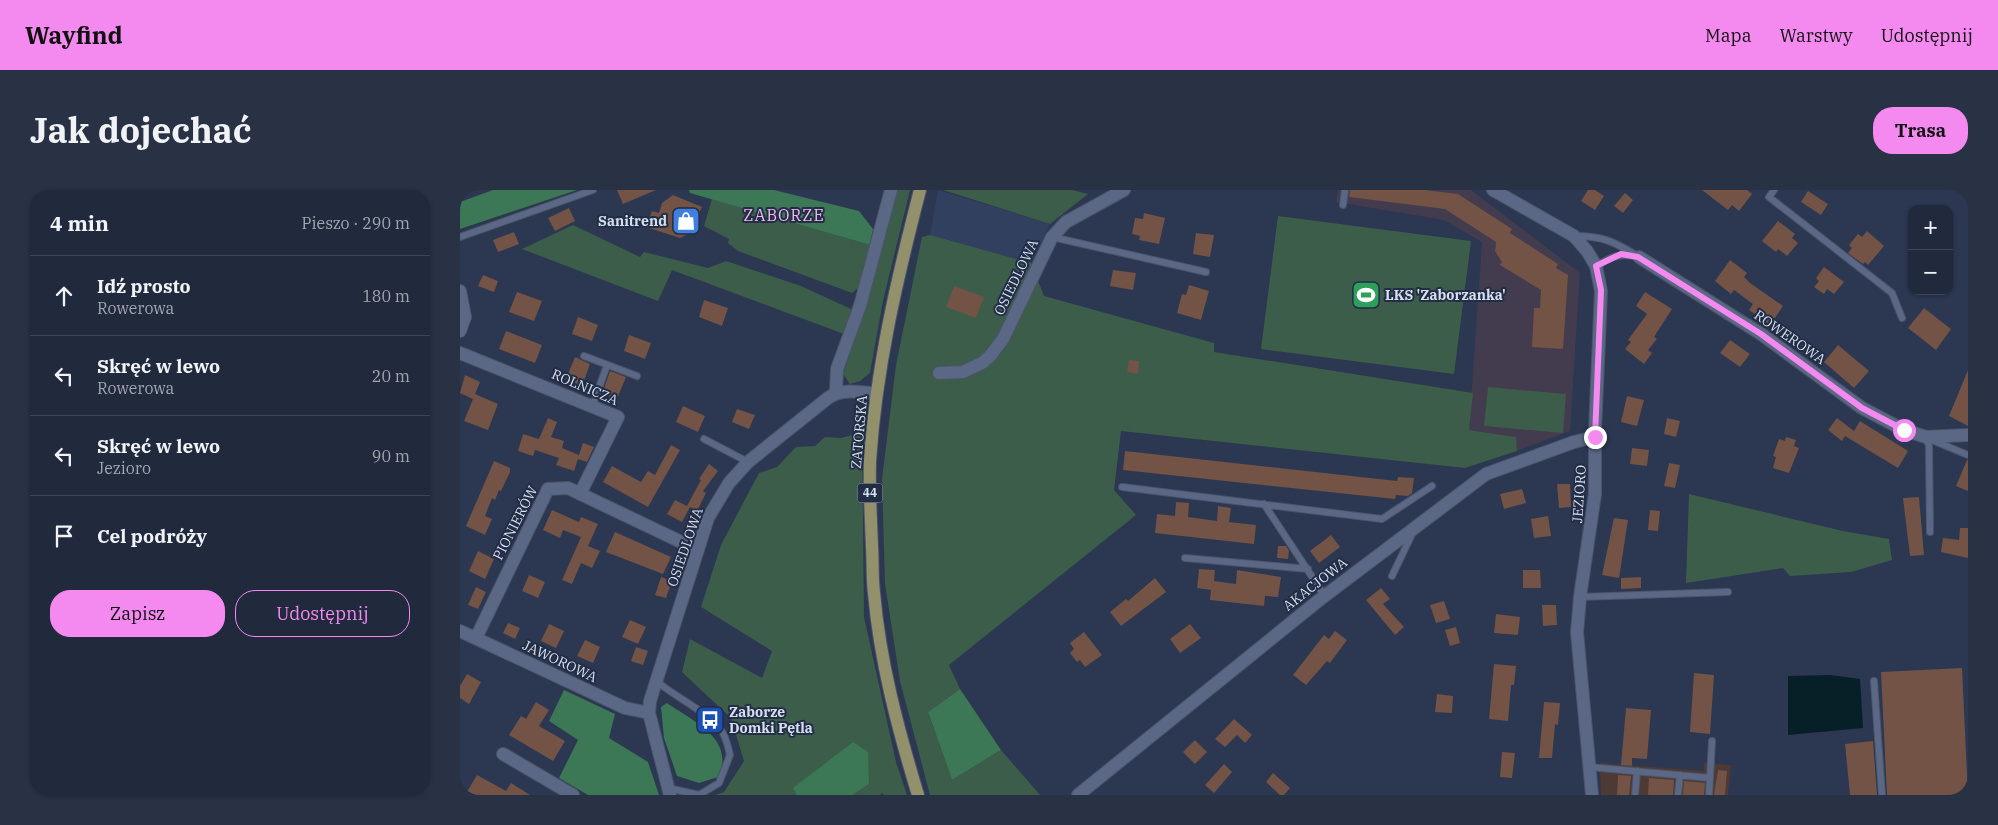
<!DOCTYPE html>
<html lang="pl">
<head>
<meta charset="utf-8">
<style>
	body { margin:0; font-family:"IBM Plex Serif",serif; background:#293144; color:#f1f3f6 }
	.controls { position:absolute; right:15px; top:15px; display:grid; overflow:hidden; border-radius:10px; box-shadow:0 1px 4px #0004 }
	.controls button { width:45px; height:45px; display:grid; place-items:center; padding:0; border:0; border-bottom:1px solid #3e4557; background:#21293d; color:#f1f3f6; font:25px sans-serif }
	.stop { position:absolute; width:15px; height:15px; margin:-11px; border:4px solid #f489f0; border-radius:50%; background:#fff }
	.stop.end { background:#f489f0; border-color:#fff; box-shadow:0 1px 5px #0008 }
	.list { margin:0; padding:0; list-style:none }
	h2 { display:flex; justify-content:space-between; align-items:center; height:65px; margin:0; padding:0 20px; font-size:21px }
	h2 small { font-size:16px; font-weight:400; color:#a2a6b0 }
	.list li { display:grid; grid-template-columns:32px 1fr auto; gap:15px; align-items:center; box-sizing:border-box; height:80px; padding:0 20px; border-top:1px solid #3e4557 }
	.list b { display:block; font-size:19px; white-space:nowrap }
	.list p { margin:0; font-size:16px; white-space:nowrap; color:#a2a6b0 }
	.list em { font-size:16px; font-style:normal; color:#a2a6b0 }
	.actions { display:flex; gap:10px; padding:15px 20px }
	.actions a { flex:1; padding:11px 0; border:1px solid #f489f0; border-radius:20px; text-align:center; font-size:18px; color:#f489f0 }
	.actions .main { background:#f489f0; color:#111 }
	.icon { flex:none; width:28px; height:28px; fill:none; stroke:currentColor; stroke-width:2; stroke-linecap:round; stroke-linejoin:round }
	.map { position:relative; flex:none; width:1508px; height:605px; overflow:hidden; border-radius:20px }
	header { display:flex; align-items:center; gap:30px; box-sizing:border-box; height:70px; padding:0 25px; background:#f489f0; color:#111 }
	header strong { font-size:24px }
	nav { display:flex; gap:28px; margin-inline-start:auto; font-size:18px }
	.intro { display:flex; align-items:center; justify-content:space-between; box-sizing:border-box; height:120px; padding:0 30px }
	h1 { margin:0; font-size:35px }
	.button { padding:12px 22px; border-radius:20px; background:#f489f0; color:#111; font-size:18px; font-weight:700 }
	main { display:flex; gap:30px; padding:0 30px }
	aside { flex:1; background:#21293d; border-radius:20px; box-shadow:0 1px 4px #0004 }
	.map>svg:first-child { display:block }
</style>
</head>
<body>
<header>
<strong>Wayfind</strong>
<nav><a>Mapa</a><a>Warstwy</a><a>Udostępnij</a></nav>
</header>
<div class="intro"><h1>Jak dojechać</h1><a class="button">Trasa</a></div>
<main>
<aside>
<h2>4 min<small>Pieszo · 290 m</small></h2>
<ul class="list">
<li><svg class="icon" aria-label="ahead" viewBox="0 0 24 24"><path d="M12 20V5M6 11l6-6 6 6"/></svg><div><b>Idź prosto</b><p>Rowerowa</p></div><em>180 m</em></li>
<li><svg class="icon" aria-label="left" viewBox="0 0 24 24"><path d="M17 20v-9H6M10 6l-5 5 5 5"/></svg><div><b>Skręć w lewo</b><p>Rowerowa</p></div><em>20 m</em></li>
<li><svg class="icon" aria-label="left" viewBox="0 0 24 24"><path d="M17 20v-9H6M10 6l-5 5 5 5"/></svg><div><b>Skręć w lewo</b><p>Jezioro</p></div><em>90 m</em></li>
<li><svg class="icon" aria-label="arrive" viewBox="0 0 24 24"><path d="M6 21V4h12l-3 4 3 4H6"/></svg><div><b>Cel podróży</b></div></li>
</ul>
<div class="actions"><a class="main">Zapisz</a><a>Udostępnij</a></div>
</aside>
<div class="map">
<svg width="1508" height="605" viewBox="0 0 1508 605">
	<rect width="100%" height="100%" fill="#2c3751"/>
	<path fill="#324060" d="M478,0L590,34L571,73L470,45Z"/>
	<path fill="#4e3a35" d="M1140,573L1244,581V573L1271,575L1268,605H1141Z"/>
	<path fill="#423c4e" d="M878,0H1011L1120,83L1110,241L1057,261L1055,247L1009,240L1022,52L984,30L876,12Z"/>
	<path fill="#3c5d49" d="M436,0H450L423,111L410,183L400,191L390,194L383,184L405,117Z
		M483,0H612L628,4L590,34Z
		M252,9L410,55L398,98L392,103L278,61L268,53L269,49L244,36Z
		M818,26L1011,51L994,184L801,159Z
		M113,35L180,67L184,62L248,78L266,71L341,96L391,119L384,144L212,80L198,111L62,59Z
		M470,45L571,73L584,106L754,153V162L1013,203L1009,240L1056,247L1057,261L1005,278L661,241L654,300L676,325L489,475L500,499L468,522L492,590L541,560L580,605H470L440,491L425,394L422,289L436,175L462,47Z
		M1028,197L1106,204L1103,243L1024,236Z
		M402,242L404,427L436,572L447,605H424L422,603L420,605H255L264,602L284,571L271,528L222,482L230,449L302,488L312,461L241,417L261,355L299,283L317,277L336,257L355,256L365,247L381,248Z
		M1229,304L1383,341L1429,349L1432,370L1391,382L1330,386L1323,378L1226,393Z"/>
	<path fill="#3c7756" d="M33,0H117L0,39V12Z
		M229,0H314L399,21L413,39L410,55L230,3Z
		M500,499L541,560L492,590L468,522Z
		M104,500L155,524L149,548L188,572L199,605H128L99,588L118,550L89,531Z
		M207,513C234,532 276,549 258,587L239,593L217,586L204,548L201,517Z
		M393,552L408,562L409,594L392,605H337L333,598Z"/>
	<path fill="#071f27" d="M1370,485L1400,489L1403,538L1328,545V486Z"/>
	<path fill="#725345" d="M157,0H196L163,14Z
		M890,0H965L998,4L1052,39L1050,43L1098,74L1096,78L1108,85L1103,159L1072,157L1074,118H1080L1081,100L1040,75L1042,72L1035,61L1036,52L985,19L889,7Z
		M1128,0H1135L1144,6L1135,20L1121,11Z
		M1242,0H1287L1292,4L1279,21L1272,15L1268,20Z
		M1348,1L1368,14L1361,25L1341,12Z
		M1165,3L1173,10L1163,23L1154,16Z
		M213,5L242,17L230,43L220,48L186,37L192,21L199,23L202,13Z
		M109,18L115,31L95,41L88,28Z
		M684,23L705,28L699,54L679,50L680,46L672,44L675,28L683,29Z
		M1318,31L1335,44L1332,48L1338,53L1327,66L1318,59L1316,62L1302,51Z
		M1407,41L1424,56L1408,75L1405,72L1403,74L1388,63L1392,58L1389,55L1398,44L1402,47Z
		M54,42L59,54L38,62L33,50Z
		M736,43L754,45L750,67L733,64Z
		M1270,70L1287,83L1284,87L1290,93L1323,116L1310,135L1289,120L1293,114L1274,100L1271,104L1255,91Z
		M1364,77L1384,92L1374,104L1367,99L1364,104L1354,97L1359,91L1356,88Z
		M653,80L676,83L673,100L650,96Z
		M23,85L38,91L34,102L18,96Z
		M729,95L749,101L741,130L717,123L722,104L726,105Z
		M494,96L524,107L516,128L486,117Z
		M57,102L82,111L74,131L49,122Z
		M1185,102L1212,119L1194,147L1197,149L1188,160L1192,163L1184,174L1165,159L1171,152L1168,150L1187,124L1176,116Z
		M244,110L268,118L262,136L239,127Z
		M1464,118L1491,139L1476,160L1448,138Z
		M118,127L138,135L132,151L112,144Z
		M46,141L82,155L75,173L39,159Z
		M169,145L191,153L185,169L164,161Z
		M1270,150L1290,164L1280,177L1260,163Z
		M1378,155L1409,181L1394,198L1364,172Z
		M115,167L130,174L122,196L106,189Z
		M669,170L679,171L678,184L667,182Z
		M1508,180V236L1489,226Z
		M150,181L166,187L157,209L142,204Z
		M5,185L20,192L15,204L38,214L28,240L4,231L13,209L0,203Z
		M1167,206L1184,210L1177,236L1161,232Z
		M223,216L245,226L238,242L216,232Z
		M277,219L295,225L289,239L272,232Z
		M88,228L97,232L91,247L104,251L102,258L119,265L123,253L134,257L127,272L118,269L114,281L96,275L99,268L75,260L73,266L58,261L63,244L79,249Z
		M1207,228L1220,231L1216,247L1204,244Z
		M1377,228L1394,241L1400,231L1448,261L1438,278L1385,246L1382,251L1368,240Z
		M1326,247L1336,250L1334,256L1339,258L1329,283L1313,278L1316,267L1313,266L1319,249L1325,251Z
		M211,255L220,260L188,317L143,292L152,276L181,292L188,281L195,285Z
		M1172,258L1189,260L1187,276L1170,274Z
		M665,261L937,291L938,287L954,288L952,303L948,306L936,305L935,309L663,280Z
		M1507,270H1508V301L1496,296Z
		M34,271L50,278V282L41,301L39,300L35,310L32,308L25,326L32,329L25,345L6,336Z
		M1209,273L1220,275L1215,298L1204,296Z
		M249,274L258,281L243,301L246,303L237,321L230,317L222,332L207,324L215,310L227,316L241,290L239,289Z
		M1097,294H1110L1111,317L1099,318Z
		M1062,299L1066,313L1044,319L1040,304Z
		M1459,307L1464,365L1450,366L1443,308Z
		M716,312L729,313L728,327L757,331L758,316L771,318L769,332L796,335L794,354L695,343L697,324L715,326Z
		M92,320L119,332L121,327L138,334L128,356L140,361L132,378L121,373L112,394L102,390L121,347L103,340L100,348L83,340Z
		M1190,320L1200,321L1198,341L1188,340Z
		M1088,326L1091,346L1074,348L1071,329Z
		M1154,328L1168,330L1159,388L1142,385Z
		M1500,338H1508V368L1481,362L1483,348L1499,350Z
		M155,342L211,367L203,384L146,362Z
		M871,345L880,357L859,373L850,361Z
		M818,356H826L829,361L828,369L817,368Z
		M18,361L34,369L25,389L9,381Z
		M739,379L755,380L754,391L776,394L777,380L821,387L818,407L805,406L804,416L750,410L751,400L737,398Z
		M1063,380H1080L1081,398H1063Z
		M69,385L85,392L78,408L62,401Z
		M201,387L212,391L206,408L195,405Z
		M1181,387V398L1161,399V388Z
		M695,388L706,402L661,436L650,422L666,409L668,411Z
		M16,397L26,402L18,419L8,415Z
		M921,398L930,409L923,414L944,437L935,445L906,410Z
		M984,411L990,429L976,433L970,415Z
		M1082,415H1096L1097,435L1083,436Z
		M1036,424L1060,427L1058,445L1034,443Z
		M170,430L186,437L178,454L162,447Z
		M48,433L60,438L55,449L43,443Z
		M89,434L104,441L96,458L81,451Z
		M730,434L741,448L720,463L710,449Z
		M996,437L1000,453L990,456L985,440Z
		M875,441L887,450L870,473L867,471L846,495L833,485L864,445L869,449Z
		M624,442L642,465L625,477L620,470L617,472L610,463L614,459L610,453Z
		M125,450L140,457L133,473L117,466Z
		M176,457L188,461L183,475L171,471Z
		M1034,474L1056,476L1054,495H1051L1048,531L1029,529Z
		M1502,478L1508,605H1427L1421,482Z
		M1234,483L1254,485L1250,544L1230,542Z
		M7,484L21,492L9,514L0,508V496Z
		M977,504L993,506L992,523L975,522Z
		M76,512L89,520L79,536L105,551L93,571L49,545L61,526L66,529Z
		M1084,512L1100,513L1098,535L1095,534L1092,568H1079Z
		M1166,518L1191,520L1187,569L1172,568V576L1161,575Z
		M774,529L792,545L785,553L777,545L765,557L755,549Z
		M735,550L747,562L735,574L723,562Z
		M1413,551L1417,605H1390L1385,554Z
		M1042,562L1055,563L1052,588L1040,587Z
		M764,574L772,582L754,603L745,595Z
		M1258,580L1267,581L1265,605H1254Z
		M813,583L830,598L824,605H820L806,592Z
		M17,585L46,601L51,593L70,605H5Z
		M1158,585L1171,586L1169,605H1157Z
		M1189,588L1214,590L1213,605H1188Z
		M1224,591L1245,593L1244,605H1223Z"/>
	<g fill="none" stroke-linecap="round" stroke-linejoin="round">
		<defs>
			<path id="service" d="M1314,0L1309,7L1432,103L1442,128
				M883,15L885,0
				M1115,46C1143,46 1155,52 1179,67
				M0,47L133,0
				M592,47L746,82
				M1136,76C1150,68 1158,63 1174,66
				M124,166L177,186
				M133,215L147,175
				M1466,247L1469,256L1470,342
				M244,249L288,272
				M1472,250L1508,265
				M662,297L922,329L972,296
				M804,314L864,405
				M725,368L848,379
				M932,386L953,342
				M1120,407L1268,402
				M196,491C217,508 243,519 260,539C266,545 268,557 270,565L259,593L239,605L208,598
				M1414,491L1422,605
				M1129,577L1250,588L1252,551
				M1175,605L1177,581
				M1218,605L1220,585
				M1249,605L1250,588"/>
			<path id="minor" d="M1179,67L1301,144L1402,218L1444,240L1466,247L1508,245
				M0,101L5,127L0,141
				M0,163L158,227L120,304
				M479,183L503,182L522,173L530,166L543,149L592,47L606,32L664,0
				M376,202L377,179L400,116L431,0
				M0,441L165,518L189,523
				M16,448L88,299L108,298L238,360
				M43,564L113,605
				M210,605L189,523L190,511L248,328L269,293L288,272L368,208C382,198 401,202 417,204
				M618,605L858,411L1026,284L1114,252L1135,247"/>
			<path id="tertiary" d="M1033,0L1114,46L1127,61L1136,76L1141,101L1135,241V304L1120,407L1117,442L1132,605"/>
			<path id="primary" d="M458,605C438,539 420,472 414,403C412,388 413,372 412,357C411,328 409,300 410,271C416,178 437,89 460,0"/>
		</defs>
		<use href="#service" stroke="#4b546a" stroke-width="8"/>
		<use href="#minor" stroke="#4b546a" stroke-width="14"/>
		<use href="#tertiary" stroke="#4b546a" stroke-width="14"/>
		<use href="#primary" stroke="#4b546a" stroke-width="14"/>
		<use href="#service" stroke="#5b6885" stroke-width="6"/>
		<use href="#minor" stroke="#5b6885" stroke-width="12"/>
		<use href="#tertiary" stroke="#5b6885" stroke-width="12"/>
		<use href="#primary" stroke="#93916c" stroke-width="12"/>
	</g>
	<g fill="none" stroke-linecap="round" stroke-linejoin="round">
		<path stroke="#f489f0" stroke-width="6" d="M1135,247L1141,100L1136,76L1161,64L1178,67L1301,144L1402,218L1444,240"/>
	</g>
	<defs>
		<symbol id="shop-square" viewBox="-11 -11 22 22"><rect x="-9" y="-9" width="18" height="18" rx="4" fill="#3f7fe0" stroke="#222d46"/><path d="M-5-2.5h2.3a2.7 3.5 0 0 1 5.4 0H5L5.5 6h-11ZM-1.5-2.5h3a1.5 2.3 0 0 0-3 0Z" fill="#fff"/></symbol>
		<symbol id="stadium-square" viewBox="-11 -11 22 22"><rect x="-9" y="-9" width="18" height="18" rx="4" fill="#2e9e5b" stroke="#222d46"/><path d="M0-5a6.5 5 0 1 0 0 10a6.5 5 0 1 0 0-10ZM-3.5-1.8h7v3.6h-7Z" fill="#fff"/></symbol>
		<symbol id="bus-square" viewBox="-11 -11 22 22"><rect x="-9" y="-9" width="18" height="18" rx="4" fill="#1a4fb4" stroke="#222d46"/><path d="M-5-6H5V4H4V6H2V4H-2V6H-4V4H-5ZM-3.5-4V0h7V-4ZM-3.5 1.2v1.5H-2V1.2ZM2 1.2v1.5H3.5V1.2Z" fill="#fff"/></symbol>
	</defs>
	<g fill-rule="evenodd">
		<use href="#shop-square" x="210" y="15" width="32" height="32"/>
		<use href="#stadium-square" x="890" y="89" width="32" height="32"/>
		<use href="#bus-square" x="234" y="514" width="32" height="32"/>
	</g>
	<g text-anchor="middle" stroke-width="4" stroke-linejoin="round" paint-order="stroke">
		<rect fill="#222d46" stroke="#a1aabc" stroke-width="1" x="397.5" y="293.5" width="25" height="19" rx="4"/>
		<g font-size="12" font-weight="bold" fill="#d7dfef">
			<text x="410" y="307">44</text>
		</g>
		<g font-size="14" font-weight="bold" fill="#d7dfef" stroke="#222d46" text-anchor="start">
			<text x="207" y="36" text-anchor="end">Sanitrend</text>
			<text x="925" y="110">LKS 'Zaborzanka'</text>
			<text x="269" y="527">Zaborze<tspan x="269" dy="16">Domki Pętla</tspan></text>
		</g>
		<g font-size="14" fill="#d7dfef" stroke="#222d46">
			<text transform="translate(556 87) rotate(-64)" y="5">OSIEDLOWA</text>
			<text transform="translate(1330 147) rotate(35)" y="5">ROWEROWA</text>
			<text transform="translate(125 197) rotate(23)" y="5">ROLNICZA</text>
			<text transform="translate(399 242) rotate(-85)" y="5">ZATORSKA</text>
			<text transform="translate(1119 304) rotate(-86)" y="5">JEZIORO</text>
			<text transform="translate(55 333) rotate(-63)" y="5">PIONIERÓW</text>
			<text transform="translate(225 357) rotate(-71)" y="5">OSIEDLOWA</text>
			<text transform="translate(855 394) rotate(-38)" y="5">AKACJOWA</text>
			<text transform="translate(100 471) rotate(25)" y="5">JAWOROWA</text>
		</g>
		<g font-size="16" letter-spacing="1" fill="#f3b7ef" stroke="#222d46">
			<text x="324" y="31">ZABORZE</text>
		</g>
	</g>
</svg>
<div class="controls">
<button>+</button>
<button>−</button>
</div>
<div class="stop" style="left:1444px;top:240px"></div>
<div class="stop end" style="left:1135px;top:247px"></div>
</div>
</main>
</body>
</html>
